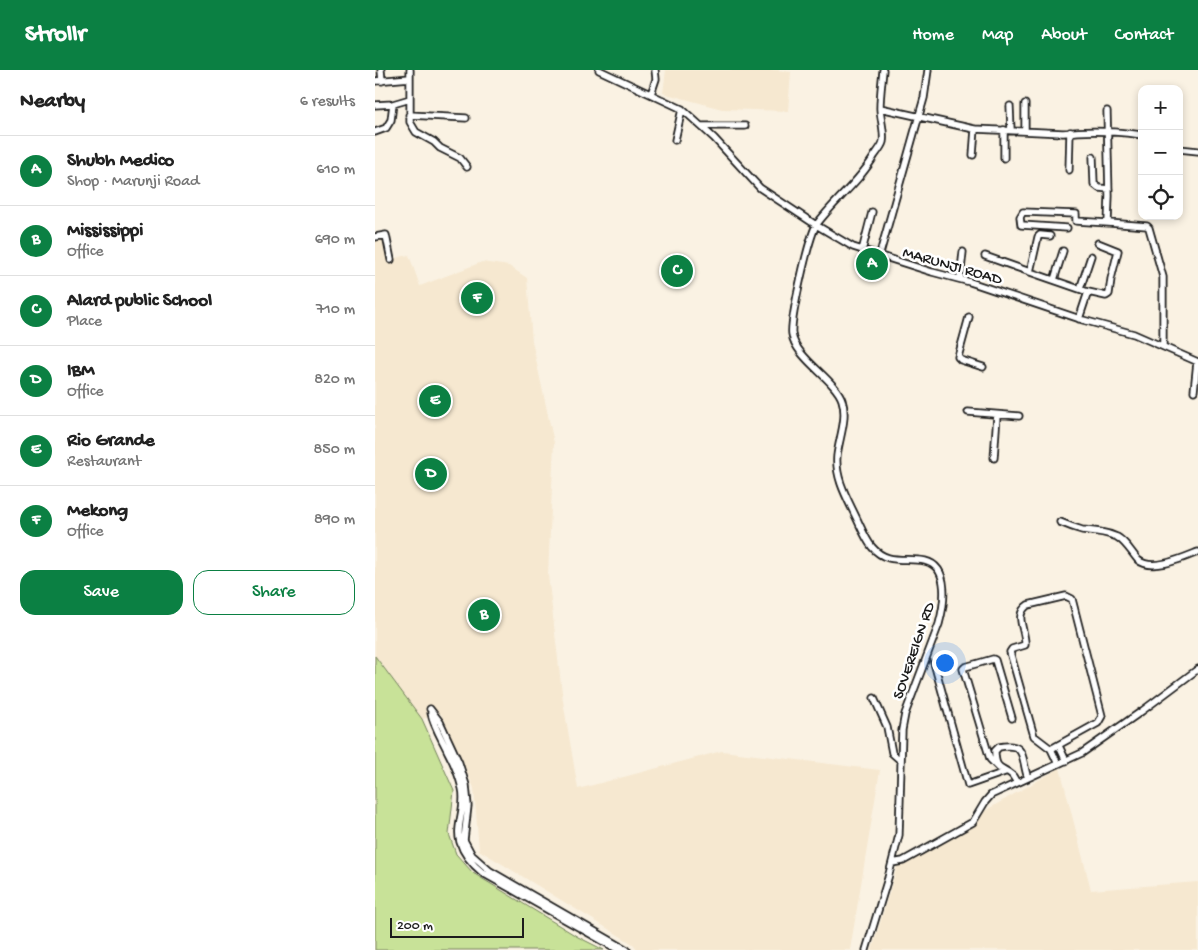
<!DOCTYPE html>
<html lang="en">
<head>
<meta charset="utf-8">
<style>
	body { margin:0; font-family:"Gochi Hand",sans-serif; background:#f6f6f6; color:#222 }
	.controls { position:absolute; right:15px; top:15px; display:grid; overflow:hidden; border-radius:10px; box-shadow:0 2px 8px #0003 }
	.controls button { width:45px; height:45px; display:grid; place-items:center; padding:0; border:0; border-bottom:1px solid #e0e0e0; background:#fff; color:#222; font:25px sans-serif }
	.scale { position:absolute; left:15px; bottom:12px; width:134px; box-sizing:border-box; padding-left:5px; border:2px solid #1c1c1c; border-top:0; font-size:14px; line-height:18px; white-space:nowrap; color:#1c1c1c; -webkit-text-stroke:4px #fff; paint-order:stroke }
	.you { position:absolute; left:569px; top:592px; width:18px; height:18px; margin:-12px; border:4px solid #fff; border-radius:50%; background:#1a73e8; box-shadow:0 0 0 8px #1a73e833 }
	.badge { display:grid; place-items:center; width:32px; height:32px; border-radius:50%; background:#0b8043; color:#fff; font-size:16px; font-weight:700 }
	.pin { position:absolute; translate:-50% -50%; border:2px solid #fff; box-shadow:0 1px 5px #0006 }
	.list { margin:0; padding:0; list-style:none }
	h2 { display:flex; justify-content:space-between; align-items:center; height:65px; margin:0; padding:0 20px; font-size:21px }
	h2 small { font-size:16px; font-weight:400; color:#767676 }
	.list li { display:grid; grid-template-columns:32px 1fr auto; gap:15px; align-items:center; box-sizing:border-box; height:70px; padding:0 20px; border-top:1px solid #e0e0e0 }
	.list b { display:block; font-size:19px; white-space:nowrap }
	.list p { margin:0; font-size:16px; white-space:nowrap; color:#767676 }
	.list em { font-size:16px; font-style:normal; color:#767676 }
	.actions { display:flex; gap:10px; padding:15px 20px }
	.actions a { flex:1; padding:11px 0; border:1px solid #0b8043; border-radius:15px; text-align:center; font-size:18px; color:#0b8043 }
	.actions .main { background:#0b8043; color:#fff }
	.icon { flex:none; width:28px; height:28px; fill:none; stroke:currentColor; stroke-width:2; stroke-linecap:round; stroke-linejoin:round }
	.map { position:relative; flex:none; width:823px; height:880px; overflow:hidden }
	header { display:flex; align-items:center; gap:30px; box-sizing:border-box; height:70px; padding:0 25px; background:#0b8043; color:#fff }
	header strong { font-size:24px }
	nav { display:flex; gap:28px; margin-inline-start:auto; font-size:18px }
	main { display:flex }
	aside { flex:1; background:#fff }
	.map>svg:first-child { display:block }
</style>
</head>
<body>
<header>
<strong>Strollr</strong>
<nav><a>Home</a><a>Map</a><a>About</a><a>Contact</a></nav>
</header>
<main>
<aside>
<h2>Nearby<small>6 results</small></h2>
<ul class="list">
<li><span class="badge">A</span><div><b>Shubh Medico</b><p>Shop · Marunji Road</p></div><em>610 m</em></li>
<li><span class="badge">B</span><div><b>Mississippi</b><p>Office</p></div><em>690 m</em></li>
<li><span class="badge">C</span><div><b>Alard public School</b><p>Place</p></div><em>710 m</em></li>
<li><span class="badge">D</span><div><b>IBM</b><p>Office</p></div><em>820 m</em></li>
<li><span class="badge">E</span><div><b>Rio Grande</b><p>Restaurant</p></div><em>850 m</em></li>
<li><span class="badge">F</span><div><b>Mekong</b><p>Office</p></div><em>890 m</em></li>
</ul>
<div class="actions"><a class="main">Save</a><a>Share</a></div>
</aside>
<div class="map">
<svg width="823" height="880" viewBox="0 0 823 880">
	<rect width="100%" height="100%" fill="#faf2e3"/>
	<filter id="ink" filterUnits="userSpaceOnUse"><feTurbulence type="fractalNoise" baseFrequency=".02" numOctaves="2"/><feDisplacementMap in="SourceGraphic" scale="10" xChannelSelector="R" yChannelSelector="G"/><feConvolveMatrix kernelMatrix="1 2 1 2 8 2 1 2 1" color-interpolation-filters="sRGB"/></filter>
	<g filter="url(#ink)">
		<path fill="#f6e8d0" d="M291,0H403L416,2L413,41L347,39L288,23Z
			M12,161L20,188L34,185L45,216L107,192L134,196L152,208L157,271L179,373L173,505L188,631L203,719L347,681L505,700L475,880H263L258,874L104,780L99,718L66,644L47,649L0,586V163Z
			M685,698L716,820L823,812V880H497L524,790Z"/>
		<path fill="#c8e298" stroke="#727f5a" d="M0,586L47,649L79,721L74,764L81,784L98,803L203,867L229,880H0Z"/>
		<g fill="none" stroke-linecap="round" stroke-linejoin="round">
			<defs>
				<path id="minor" d="M6,0L7,11
					M224,0L307,39L339,68L385,118L441,155L478,177L557,202L595,212L708,250L759,264L823,292
					M0,11L35,8
					M276,24L281,9L280,0
					M35,29V0
					M0,35L18,34
					M635,36L636,60
					M505,38L599,59L688,63C714,60 741,61 767,65
					M732,41L734,126L733,153L772,156L774,158L788,207V276
					M34,45L91,48
					M326,56H370
					M650,61V34
					M0,62L11,58L16,50L18,34L35,29V52L41,62L59,72L65,78L85,88L92,97
					M300,70L307,39
					M804,79L823,81
					M598,85L600,59
					M718,87L719,114L724,118L734,119
					M629,88V60
					M694,100L695,62
					M692,158L646,155L645,147L648,142L701,144V151L733,153
					M675,166L665,165L663,167L655,202L713,222
					M0,167L11,165L16,190
					M487,181L497,142
					M610,186L655,202
					M504,187L549,28L553,0
					M585,209L588,182
					M679,210L688,181
					M705,219L716,186
					M594,247L583,287L586,290L608,297
					M704,249L713,222L731,226L734,224L736,209L743,181L723,173
					M819,321L822,292
					M593,342L644,346
					M619,388L622,345
					M685,452C692,455 700,458 707,460C719,461 731,462 742,467C751,472 756,482 763,490C777,502 808,488 823,482
					M691,526L697,529L727,646L723,653L676,679L659,666L635,582L637,579L650,575C651,560 638,545 653,535Z
					M559,593L593,715L630,702
					M499,628L512,657L517,683L526,691
					M55,639L65,652L84,693L91,715L93,736L89,770L97,785L115,801L252,880
					M56,643C59,657 67,669 73,682C79,693 84,706 87,718C92,737 80,755 85,772C89,786 98,795 108,803L244,880
					M684,676L691,691
					M676,679L683,694
					M624,698L615,689L588,599L590,597L618,589L620,590L637,648
					M642,713C640,710 639,707 637,705C627,696 620,701 620,681L624,677C653,671 646,691 653,708
					M517,793L528,791L598,752L610,732L616,725L707,683L767,641L823,599
					M491,880L513,808L524,765L527,660L530,644L564,554C569,536 576,497 550,491C530,487 512,495 497,477C490,468 486,457 481,447C472,428 460,408 462,386C464,368 473,348 467,330C460,309 420,288 417,264C415,251 434,165 442,154C460,130 485,111 500,85C503,81 507,76 508,72C510,63 505,47 505,38C505,25 507,12 508,0"/>
			</defs>
			<use href="#minor" stroke="#1c1c1c" stroke-width="9"/>
			<use href="#minor" stroke="#fff" stroke-width="5.5"/>
		</g>
	</g>
	<g text-anchor="middle" stroke-width="5" stroke-linejoin="round" paint-order="stroke">
		<g font-size="16" fill="#1c1c1c" stroke="#fff">
			<text transform="translate(578 194) rotate(16)" y="6">MARUNJI ROAD</text>
			<text transform="translate(537 580) rotate(-71)" y="6">SOVEREIGN RD</text>
		</g>
	</g>
</svg>
<div class="controls">
<button>+</button>
<button>−</button>
<button><svg class="icon" aria-label="locate" viewBox="0 0 24 24"><circle cx="12" cy="12" r="6"/><path d="M12 2v4M12 18v4M2 12h4M18 12h4"/></svg></button>
</div>
<div class="scale">200 m</div>
<div class="you"></div>
<div class="pin badge" style="left:497px;top:194px">A</div>
<div class="pin badge" style="left:109px;top:545px">B</div>
<div class="pin badge" style="left:302px;top:201px">C</div>
<div class="pin badge" style="left:56px;top:404px">D</div>
<div class="pin badge" style="left:60px;top:331px">E</div>
<div class="pin badge" style="left:102px;top:228px">F</div>
</div>
</main>
</body>
</html>
